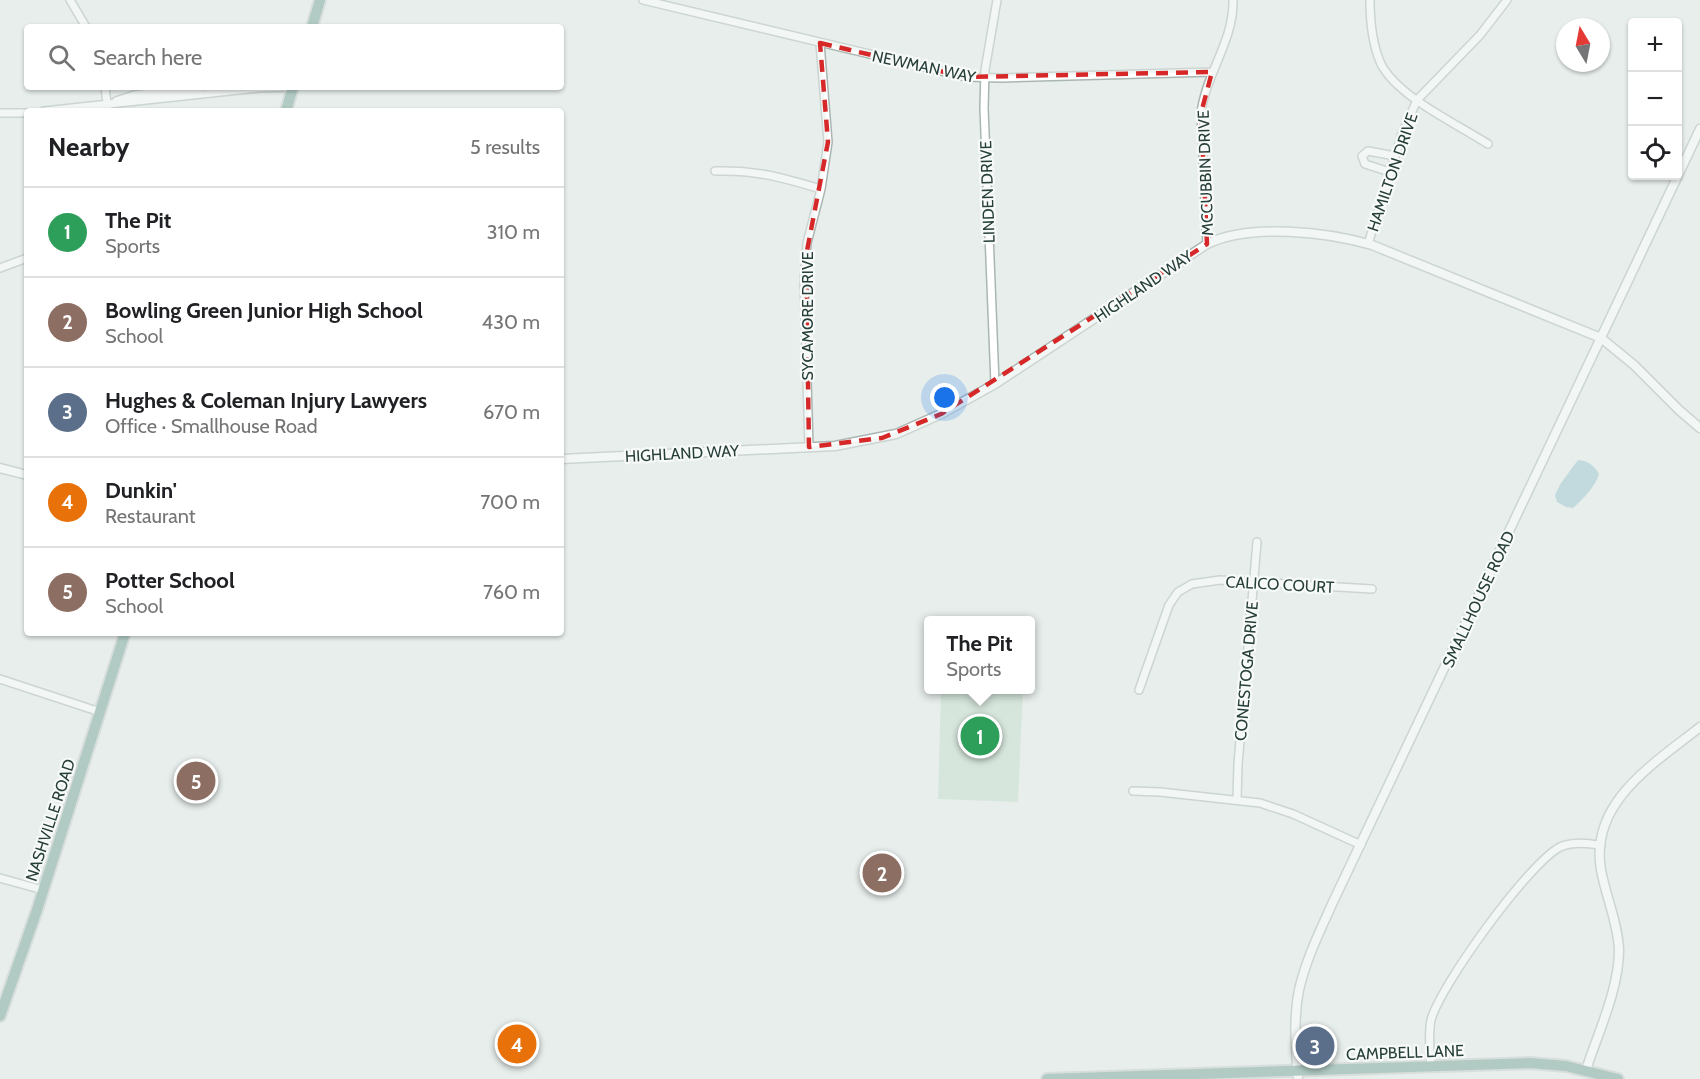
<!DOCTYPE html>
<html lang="en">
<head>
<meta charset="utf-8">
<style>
	body { margin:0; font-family:Cabin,sans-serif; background:#f6f6f6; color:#202124 }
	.controls { position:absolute; right:18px; top:18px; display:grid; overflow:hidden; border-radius:6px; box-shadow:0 2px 4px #0004 }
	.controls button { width:54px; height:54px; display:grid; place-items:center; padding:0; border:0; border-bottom:2px solid #e0e0e0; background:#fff; color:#202124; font:30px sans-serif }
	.compass { position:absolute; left:1556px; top:18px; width:54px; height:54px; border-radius:50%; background:#fff; box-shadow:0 2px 4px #0004; rotate:350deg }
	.you { position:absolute; left:945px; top:398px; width:21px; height:21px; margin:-15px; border:4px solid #fff; border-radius:50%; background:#1a73e8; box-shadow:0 0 0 9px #1a73e833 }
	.badge { display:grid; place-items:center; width:39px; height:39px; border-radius:50%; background:#785246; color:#fff; font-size:20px; font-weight:700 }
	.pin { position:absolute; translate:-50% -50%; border:3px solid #fff; box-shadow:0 2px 6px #0006 }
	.popup { position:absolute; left:924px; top:616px; width:111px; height:78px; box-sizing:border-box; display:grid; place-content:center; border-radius:6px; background:#fff; filter:drop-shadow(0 2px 4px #0005); font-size:20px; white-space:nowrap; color:#757577 }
	.popup b { font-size:22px; color:#202124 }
	.popup::after { content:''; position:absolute; left:50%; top:100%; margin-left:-12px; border:12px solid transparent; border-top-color:#fff }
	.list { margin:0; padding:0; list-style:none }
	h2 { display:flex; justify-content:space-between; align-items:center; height:78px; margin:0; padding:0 24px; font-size:26px }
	h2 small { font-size:20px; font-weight:400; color:#757577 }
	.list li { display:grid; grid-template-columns:39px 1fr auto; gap:18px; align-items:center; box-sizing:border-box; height:90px; padding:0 24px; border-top:2px solid #e0e0e0 }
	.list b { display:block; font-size:22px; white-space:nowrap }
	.list p { margin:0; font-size:20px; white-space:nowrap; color:#757577 }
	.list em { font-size:20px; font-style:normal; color:#757577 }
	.icon { flex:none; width:33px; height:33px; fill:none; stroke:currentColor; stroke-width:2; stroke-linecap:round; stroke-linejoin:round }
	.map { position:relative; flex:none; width:1700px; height:1079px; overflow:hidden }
	.search { position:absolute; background:#fff; box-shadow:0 2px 4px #0004; left:24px; top:24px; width:540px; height:66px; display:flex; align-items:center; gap:15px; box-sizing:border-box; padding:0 21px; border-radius:6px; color:#757577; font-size:22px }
	.panel { position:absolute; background:#fff; box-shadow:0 2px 4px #0004; left:24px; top:108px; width:540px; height:528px; border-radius:6px }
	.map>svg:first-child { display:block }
</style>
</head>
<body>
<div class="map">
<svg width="1700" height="1079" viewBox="0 0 1700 1079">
	<rect width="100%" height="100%" fill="#e7eeeb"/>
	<path fill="#c2dcca" d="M941,690H1023L1018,802L938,799Z"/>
	<path fill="#95c2cc" d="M1578,460C1588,461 1594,465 1599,474C1595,487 1584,498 1573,508L1566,507L1557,502L1555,495L1561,483Z"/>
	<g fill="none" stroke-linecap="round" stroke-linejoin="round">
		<defs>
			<path id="minor" d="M70,0L86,27
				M643,0L966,77L1002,78L1212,72
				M1370,0C1370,22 1372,44 1381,64C1398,97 1457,124 1488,144
				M105,87L108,111
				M116,101L134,95L201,87
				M44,111L259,88L293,87
				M0,113H27
				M715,171C757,170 780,177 821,189
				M1390,172L1365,164L1362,156L1368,151L1395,156
				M1207,244L1201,113C1206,73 1234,41 1233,0
				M1368,244L1402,134L1417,100L1480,35L1507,0
				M0,268L27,258
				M995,384L984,108L985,70L997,0
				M809,447L804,281L807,243L821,189L828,142L820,43
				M0,679L100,712
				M1139,690L1169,605L1178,592L1192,584L1220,580L1372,589
				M1133,791L1160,792L1260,803L1293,814L1361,845
				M1237,800L1238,764L1257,542
				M0,878L43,890
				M1431,1066C1430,1052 1428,1035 1431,1020C1440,986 1528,864 1560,847C1572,841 1588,844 1601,845"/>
			<path id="tertiary" d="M561,459L835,446L896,434L941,414L995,384L1207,244C1250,223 1327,232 1372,245L1601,338L1634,365L1679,410L1700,428
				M0,468L27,475
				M1586,1070C1598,1033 1619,989 1619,950C1618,923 1606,897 1601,870C1589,802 1655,763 1700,727
				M1298,1079C1296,1050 1293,1019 1299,990C1306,959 1320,931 1333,902L1700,129"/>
			<path id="primary" d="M312,27L320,0
				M286,111L293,87
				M0,1016L37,910L125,633
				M1047,1079L1530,1063L1566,1066L1618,1079"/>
		</defs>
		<use href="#minor" stroke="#aab6b2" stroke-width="10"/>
		<use href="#tertiary" stroke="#aab6b2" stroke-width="11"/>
		<use href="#primary" stroke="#c3c9c8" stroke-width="14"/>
		<use href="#minor" stroke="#fff" stroke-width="7"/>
		<use href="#tertiary" stroke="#fff" stroke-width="8"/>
		<use href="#primary" stroke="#709f94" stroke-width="10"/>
	</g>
	<path d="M0 0H1700V1079H0ZM820,43L966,77L1212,72L1201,113L1207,244L941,414L882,438L809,447L806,256L828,142Z" fill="#e7eeeb" fill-opacity=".55" fill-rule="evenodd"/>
	<path fill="none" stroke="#d62828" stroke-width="4.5" stroke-dasharray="12 8" stroke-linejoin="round" d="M820,43L966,77L1212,72L1201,113L1207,244L941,414L882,438L809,447L806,256L828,142Z"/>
	<g text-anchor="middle" stroke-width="4.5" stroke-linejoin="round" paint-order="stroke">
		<g font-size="16" fill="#273f39" stroke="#f7faf9">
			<text transform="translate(924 66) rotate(12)" y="6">NEWMAN WAY</text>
			<text transform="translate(1392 172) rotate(-71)" y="6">HAMILTON DRIVE</text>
			<text transform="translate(1205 173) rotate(-92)" y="6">MCCUBBIN DRIVE</text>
			<text transform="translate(987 192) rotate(-92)" y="6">LINDEN DRIVE</text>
			<text transform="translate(1143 286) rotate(-34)" y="6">HIGHLAND WAY</text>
			<text transform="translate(807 316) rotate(-90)" y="6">SYCAMORE DRIVE</text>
			<text transform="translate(682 453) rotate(-3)" y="6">HIGHLAND WAY</text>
			<text transform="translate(1280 584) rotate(3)" y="6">CALICO COURT</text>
			<text transform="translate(1478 599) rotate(-65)" y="6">SMALLHOUSE ROAD</text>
			<text transform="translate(1246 671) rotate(-85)" y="6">CONESTOGA DRIVE</text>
			<text transform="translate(50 820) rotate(-72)" y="6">NASHVILLE ROAD</text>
			<text transform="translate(1405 1052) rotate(-2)" y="6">CAMPBELL LANE</text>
		</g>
	</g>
</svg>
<div class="controls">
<button>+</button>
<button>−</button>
<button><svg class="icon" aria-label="locate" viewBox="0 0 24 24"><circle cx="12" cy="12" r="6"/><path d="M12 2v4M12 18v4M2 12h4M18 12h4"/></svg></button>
</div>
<svg class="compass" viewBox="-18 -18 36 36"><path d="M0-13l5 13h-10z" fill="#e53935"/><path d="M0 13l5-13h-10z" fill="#757577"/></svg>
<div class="you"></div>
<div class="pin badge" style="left:980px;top:736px;background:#2e9e5b">1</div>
<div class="popup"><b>The Pit</b>Sports</div>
<div class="pin badge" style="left:882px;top:873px;background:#8d6e63">2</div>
<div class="pin badge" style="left:1315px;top:1046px;background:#5c6f8a">3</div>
<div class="pin badge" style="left:517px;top:1044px;background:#e8710a">4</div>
<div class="pin badge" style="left:196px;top:781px;background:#8d6e63">5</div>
<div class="search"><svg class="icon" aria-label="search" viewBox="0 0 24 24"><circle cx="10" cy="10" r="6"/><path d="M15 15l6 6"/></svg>Search here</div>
<section class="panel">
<h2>Nearby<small>5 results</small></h2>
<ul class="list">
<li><span class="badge" style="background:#2e9e5b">1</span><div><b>The Pit</b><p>Sports</p></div><em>310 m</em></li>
<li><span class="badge" style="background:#8d6e63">2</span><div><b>Bowling Green Junior High School</b><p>School</p></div><em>430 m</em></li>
<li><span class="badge" style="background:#5c6f8a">3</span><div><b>Hughes &amp; Coleman Injury Lawyers</b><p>Office · Smallhouse Road</p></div><em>670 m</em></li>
<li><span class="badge" style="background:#e8710a">4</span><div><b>Dunkin'</b><p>Restaurant</p></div><em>700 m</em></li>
<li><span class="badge" style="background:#8d6e63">5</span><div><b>Potter School</b><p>School</p></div><em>760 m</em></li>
</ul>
</section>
</div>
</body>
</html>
